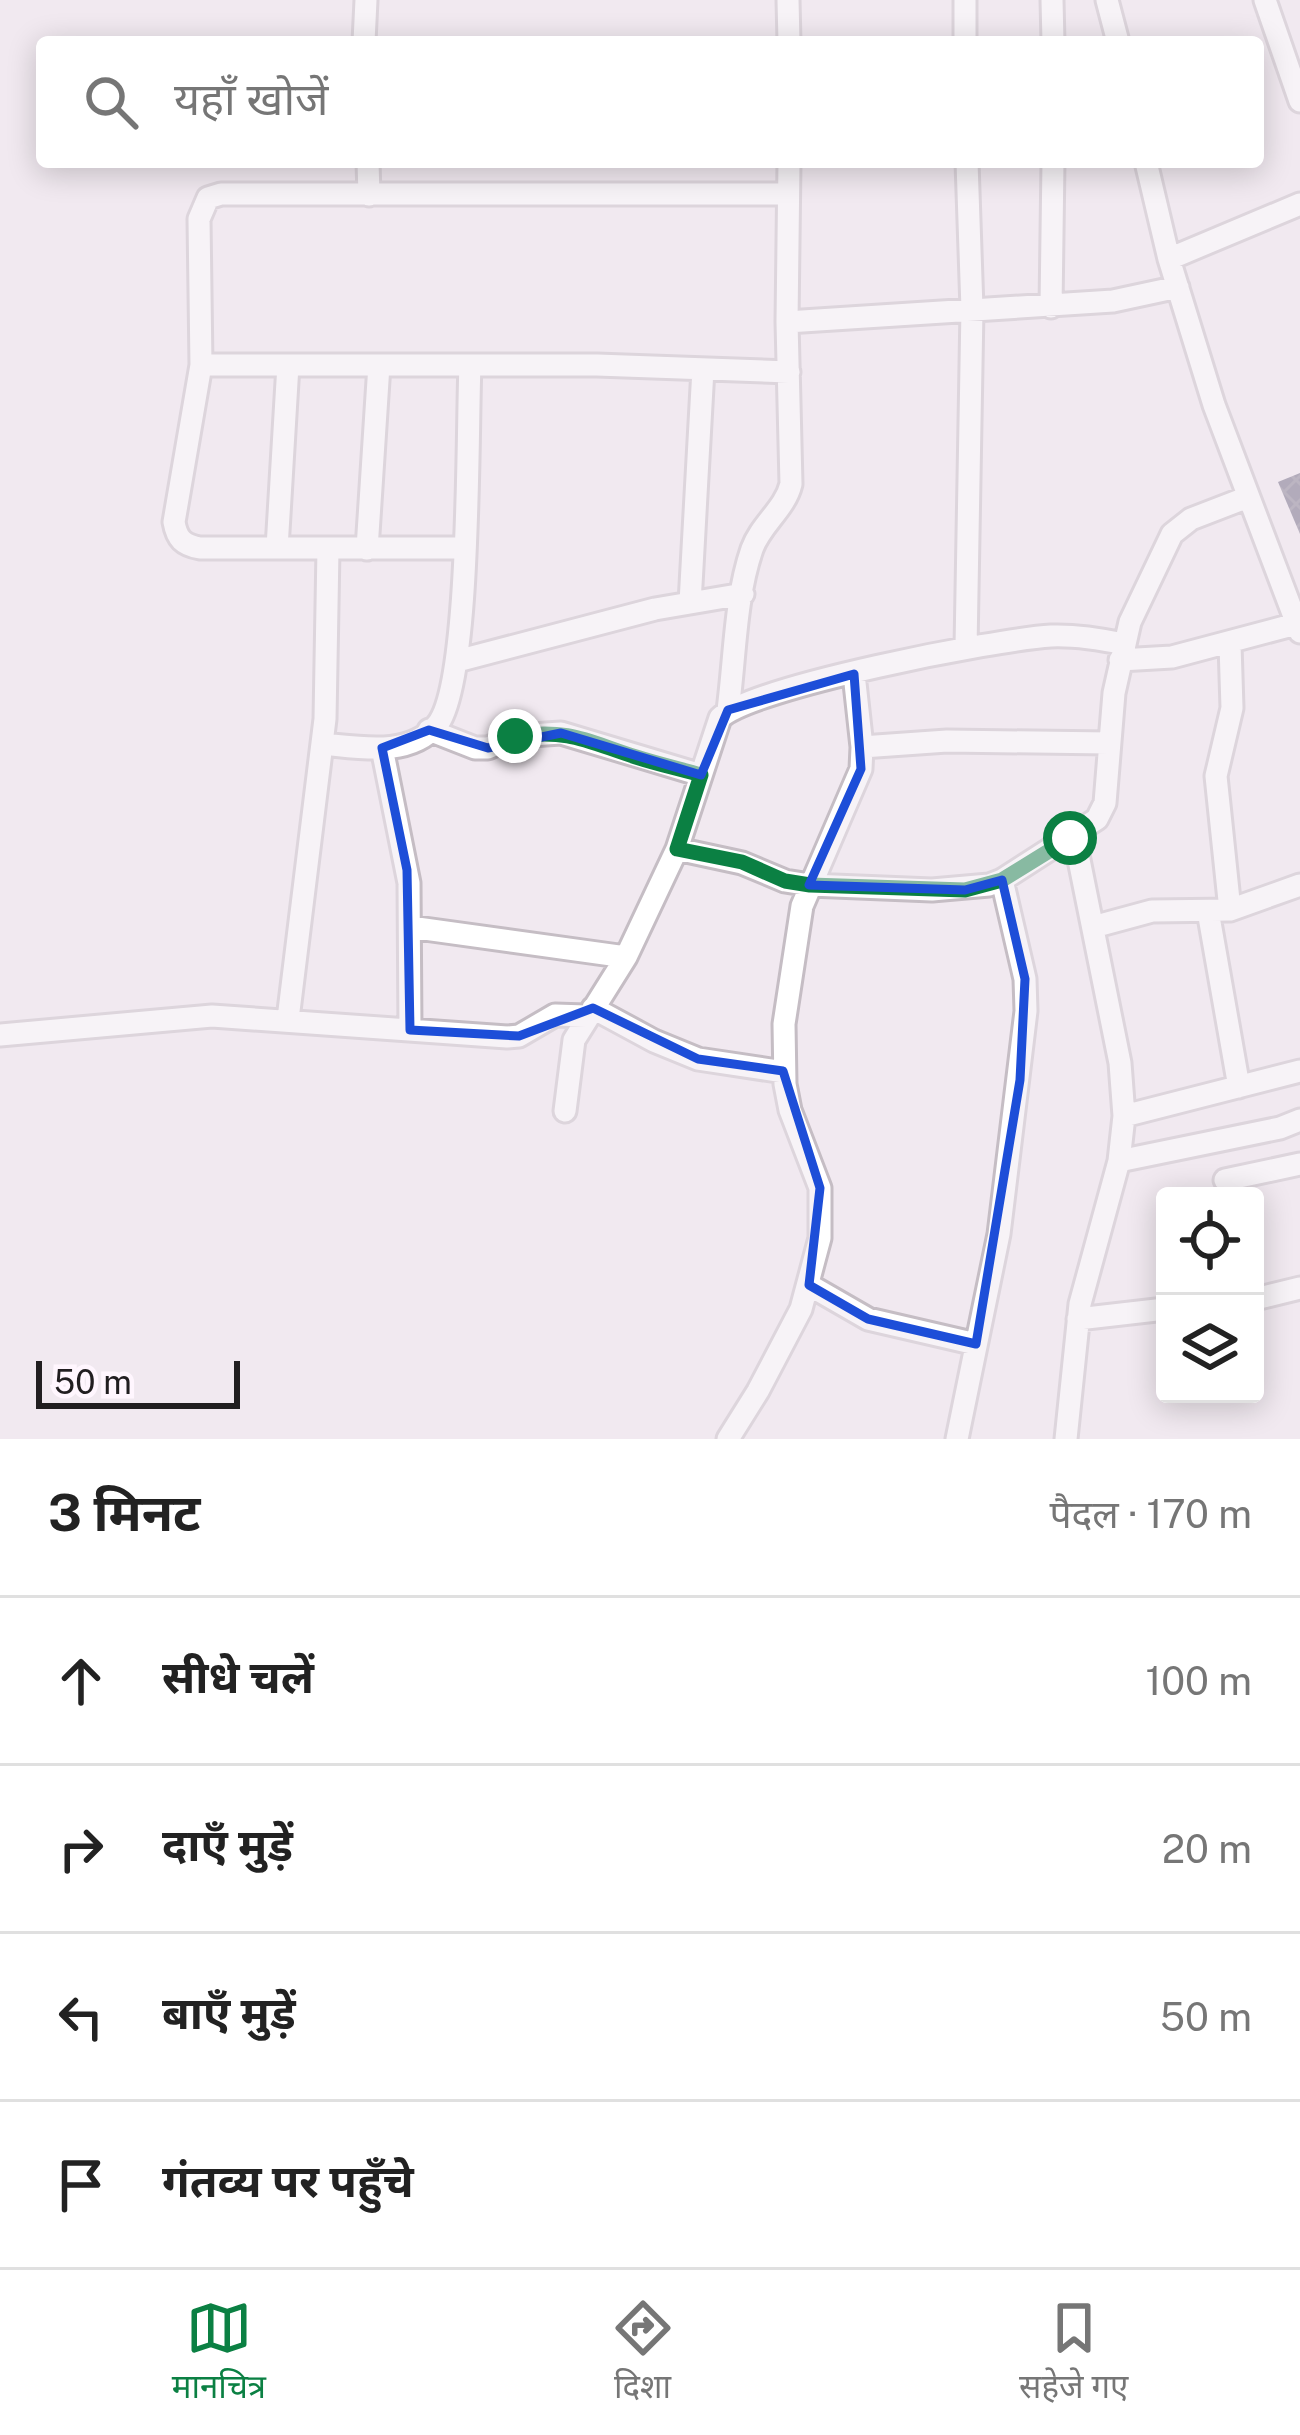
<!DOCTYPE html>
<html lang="hi">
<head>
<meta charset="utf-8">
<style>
	body { margin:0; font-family:"Public Sans","Noto Sans Devanagari",sans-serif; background:#f2f2f2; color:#222 }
	.controls { position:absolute; right:36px; bottom:36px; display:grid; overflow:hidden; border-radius:12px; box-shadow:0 6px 30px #0003 }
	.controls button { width:108px; height:108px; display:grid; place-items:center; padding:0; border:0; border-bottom:3px solid #e0e0e0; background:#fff; color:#222; font:60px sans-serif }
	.scale { position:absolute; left:36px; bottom:30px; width:204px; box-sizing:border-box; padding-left:12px; border:6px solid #211e20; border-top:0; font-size:33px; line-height:42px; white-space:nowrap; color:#211e20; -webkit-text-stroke:9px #fff6fe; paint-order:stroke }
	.stop { position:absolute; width:36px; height:36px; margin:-27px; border:9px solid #0b8043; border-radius:50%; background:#fff }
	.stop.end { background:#0b8043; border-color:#fff; box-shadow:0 3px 12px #0008 }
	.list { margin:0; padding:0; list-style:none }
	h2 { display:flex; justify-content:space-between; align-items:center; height:156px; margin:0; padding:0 48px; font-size:51px }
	h2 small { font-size:39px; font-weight:400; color:#767676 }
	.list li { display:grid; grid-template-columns:78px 1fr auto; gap:36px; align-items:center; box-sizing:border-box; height:168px; padding:0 48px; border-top:3px solid #e0e0e0 }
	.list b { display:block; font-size:45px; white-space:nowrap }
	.list em { font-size:39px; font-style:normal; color:#767676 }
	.icon { flex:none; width:66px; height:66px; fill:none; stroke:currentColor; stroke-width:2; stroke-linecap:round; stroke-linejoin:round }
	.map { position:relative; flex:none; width:1300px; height:1439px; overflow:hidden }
	.search { position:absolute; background:#fff; box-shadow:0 6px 30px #0003; left:36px; right:36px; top:36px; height:132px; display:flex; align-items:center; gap:30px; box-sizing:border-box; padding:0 42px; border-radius:12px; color:#767676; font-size:45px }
	.sheet { height:828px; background:#fff }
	nav { display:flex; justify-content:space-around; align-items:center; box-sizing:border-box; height:168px; border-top:3px solid #e0e0e0; background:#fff; font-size:33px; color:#767676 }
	nav a { display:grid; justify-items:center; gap:6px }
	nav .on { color:#0b8043 }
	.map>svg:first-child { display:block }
</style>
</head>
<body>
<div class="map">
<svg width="1300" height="1439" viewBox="0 0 1300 1439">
	<defs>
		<pattern id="building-cross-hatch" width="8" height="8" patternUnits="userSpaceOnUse" patternTransform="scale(3)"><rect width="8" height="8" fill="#66607a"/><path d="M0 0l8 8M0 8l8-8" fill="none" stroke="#7c778a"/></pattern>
	</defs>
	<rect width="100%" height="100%" fill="#f1e9f0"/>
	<path fill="url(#building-cross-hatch)" d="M1300,473V534L1278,482Z"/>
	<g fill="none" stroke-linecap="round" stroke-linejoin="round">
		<defs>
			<path id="street" d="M788,0L789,42
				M965,0V42
				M1052,0L1053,42
				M1107,0L1118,42
				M1265,0L1300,101
				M364,42L366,0
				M368,162L369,195
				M1146,162L1169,259L1214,405L1300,632
				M1169,259L1300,204
				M1051,307L1053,162
				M787,322L1113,301L1178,287
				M201,365H597L789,372
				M277,548L288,365
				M463,548H200C183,545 177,539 174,522L201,365L199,219L208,198L221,194H788
				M367,549L379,365
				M690,603L703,369
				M1230,644L1232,708L1216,776L1230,910
				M966,648L972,309L967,162
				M1120,660L1172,657L1296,624
				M457,661L655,609L743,594
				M728,710C735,658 735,598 752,549C761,524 785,509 791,484L787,322L789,162
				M429,730L475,748H488L515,736L561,733L701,775
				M322,744C358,747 409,758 437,725C471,684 467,430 470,365
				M862,747L947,741L1109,743
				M382,748L409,883L410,1030
				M677,849L742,863L785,881L810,885L932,890L989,885L1002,880L1097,819L1105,803L1114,693L1130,622L1172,534L1191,519L1248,497
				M1208,911L1239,1087
				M410,927L626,957
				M1093,927L1152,911L1230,910L1300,885
				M593,1008L654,1041L698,1059L784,1072
				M288,1019L325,719L328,549
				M0,1035L212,1016L507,1037L519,1036L555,1015L586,1016
				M565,1111L574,1040L626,957L677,849L720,718C751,687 998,639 1051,636C1076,635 1100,639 1124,644
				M1124,1116L1300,1071
				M1119,1161L1280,1128L1300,1120
				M1225,1180L1300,1164
				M809,1285L868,1319L976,1344
				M1255,1299L1300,1288
				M1078,1319L1165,1309
				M728,1439L758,1391L801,1309L820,1238V1188L790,1110L785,1084L784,1024L802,906L861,769L862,747L854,674
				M957,1439L999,1234L1026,1011L1025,979L1002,880
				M1066,1439L1080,1304L1119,1161L1124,1116L1120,1063L1074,835"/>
		</defs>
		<use href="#street" stroke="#c5bdc4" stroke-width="27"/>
		<use href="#street" stroke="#fff" stroke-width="21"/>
	</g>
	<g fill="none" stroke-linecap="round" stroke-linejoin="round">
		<path stroke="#0b8043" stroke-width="15" d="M515,736C571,729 586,741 636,757C658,764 680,769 701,775L677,849L742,862L785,881L810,885L965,890L1002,880L1070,838"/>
	</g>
	<path d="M0 0H1300V1439H0ZM854,674L861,769L809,885L965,890L1002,880L1025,979L1020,1080L976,1344L868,1319L809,1285L820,1188L783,1071L698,1059L593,1008L519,1036L410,1030L407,870L382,748L429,730L488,748L561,733L701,775L728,710Z" fill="#f1e9f0" fill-opacity=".55" fill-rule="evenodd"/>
	<path fill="none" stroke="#1d4ed8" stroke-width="9" stroke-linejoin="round" d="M854,674L861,769L809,885L965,890L1002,880L1025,979L1020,1080L976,1344L868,1319L809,1285L820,1188L783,1071L698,1059L593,1008L519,1036L410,1030L407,870L382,748L429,730L488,748L561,733L701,775L728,710Z"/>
</svg>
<div class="controls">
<button><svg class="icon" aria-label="locate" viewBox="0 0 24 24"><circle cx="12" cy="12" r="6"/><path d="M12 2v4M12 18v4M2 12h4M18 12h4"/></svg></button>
<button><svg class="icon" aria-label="layers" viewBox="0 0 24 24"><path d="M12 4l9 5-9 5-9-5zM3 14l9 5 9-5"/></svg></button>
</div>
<div class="scale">50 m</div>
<div class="stop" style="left:1070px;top:838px"></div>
<div class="stop end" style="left:515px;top:736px"></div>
<div class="search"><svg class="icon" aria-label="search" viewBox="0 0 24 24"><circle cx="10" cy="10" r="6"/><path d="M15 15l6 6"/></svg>यहाँ खोजें</div>
</div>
<section class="sheet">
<h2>3 मिनट<small>पैदल · 170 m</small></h2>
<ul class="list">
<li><svg class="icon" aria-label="ahead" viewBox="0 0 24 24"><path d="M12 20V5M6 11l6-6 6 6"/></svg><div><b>सीधे चलें</b></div><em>100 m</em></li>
<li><svg class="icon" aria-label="right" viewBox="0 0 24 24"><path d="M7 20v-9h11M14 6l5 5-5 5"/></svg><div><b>दाएँ मुड़ें</b></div><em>20 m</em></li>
<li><svg class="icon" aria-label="left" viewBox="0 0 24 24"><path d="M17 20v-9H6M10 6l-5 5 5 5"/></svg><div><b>बाएँ मुड़ें</b></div><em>50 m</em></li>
<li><svg class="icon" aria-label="arrive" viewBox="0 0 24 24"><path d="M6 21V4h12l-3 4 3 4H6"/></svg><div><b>गंतव्य पर पहुँचे</b></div></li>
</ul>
</section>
<nav>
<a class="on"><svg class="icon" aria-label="map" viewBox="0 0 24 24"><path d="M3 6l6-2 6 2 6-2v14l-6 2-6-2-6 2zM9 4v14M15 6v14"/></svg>मानचित्र</a>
<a><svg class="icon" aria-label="directions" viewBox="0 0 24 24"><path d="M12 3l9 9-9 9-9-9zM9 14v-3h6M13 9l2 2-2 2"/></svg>दिशा</a>
<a><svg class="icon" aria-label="saved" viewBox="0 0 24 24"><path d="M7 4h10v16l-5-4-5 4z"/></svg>सहेजे गए</a>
</nav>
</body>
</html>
